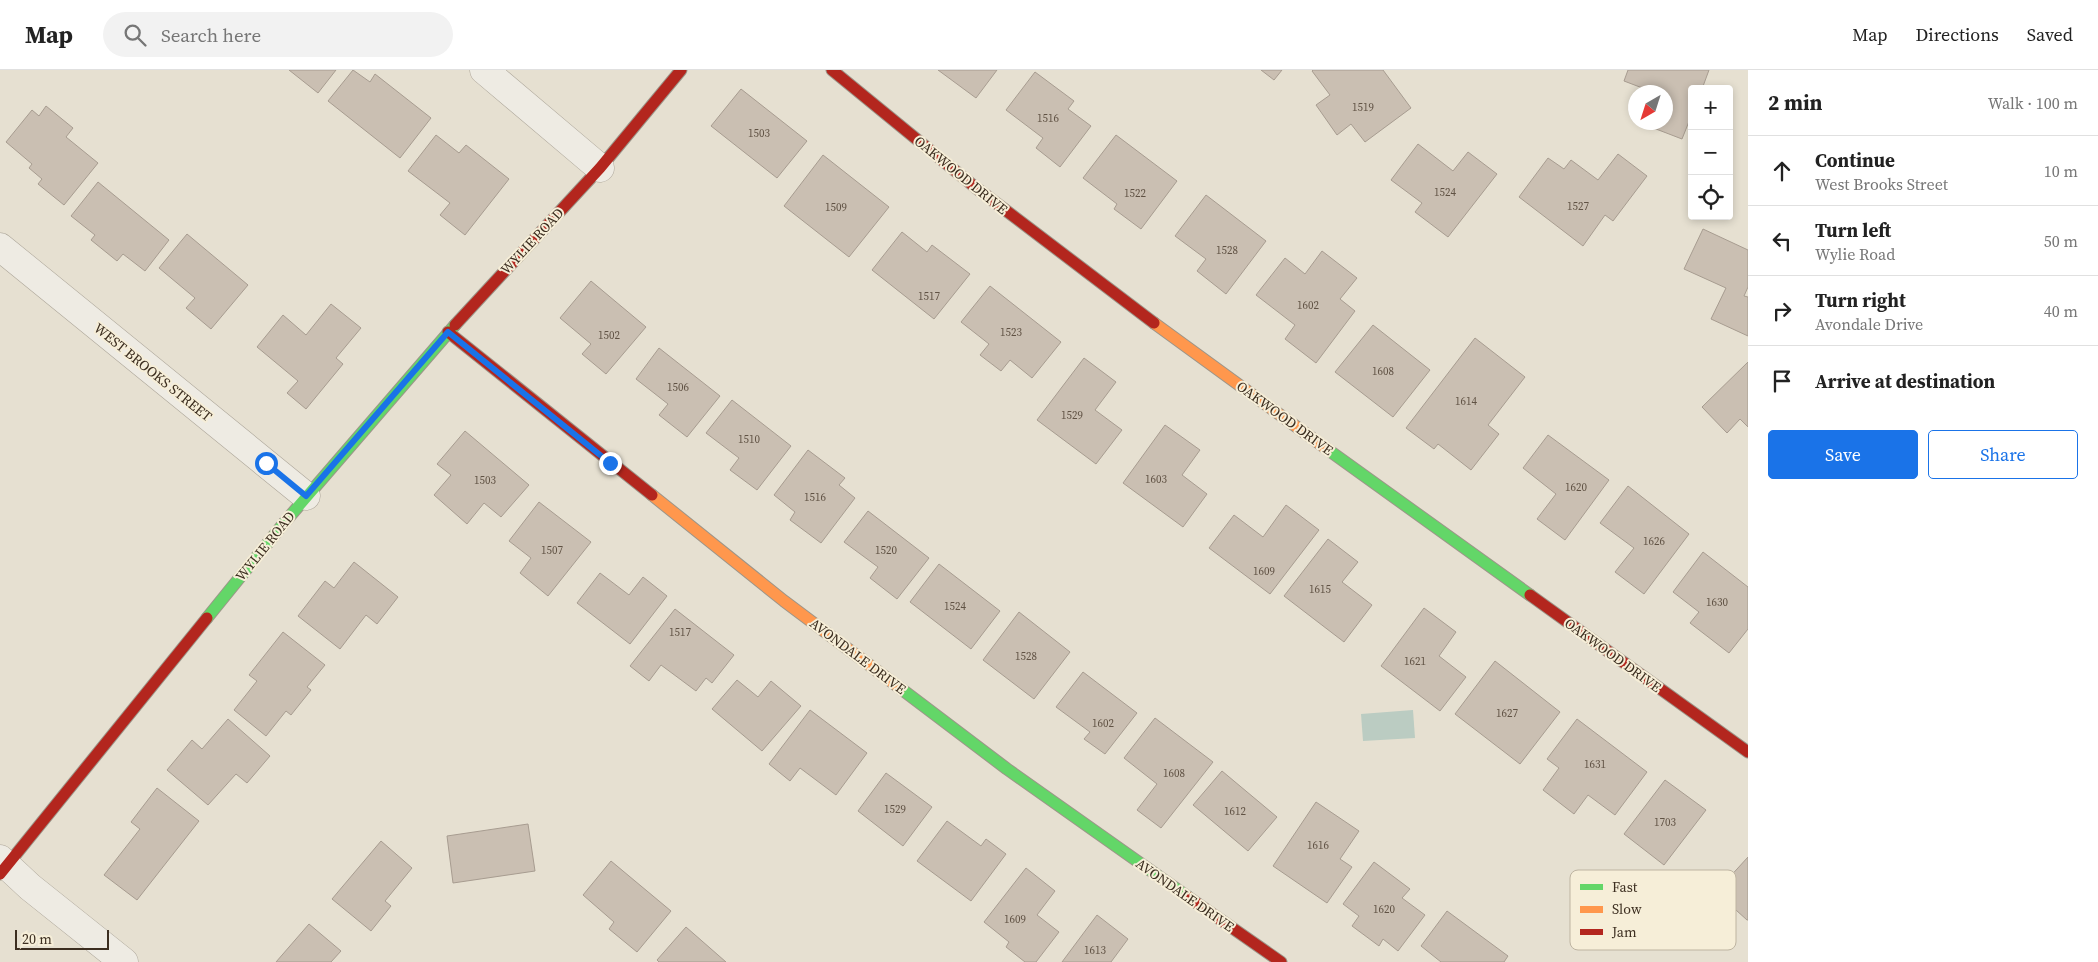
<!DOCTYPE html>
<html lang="en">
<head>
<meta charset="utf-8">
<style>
	body { margin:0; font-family:"Source Serif 4",serif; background:#f2f2f2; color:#222 }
	.controls { position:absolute; right:15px; top:15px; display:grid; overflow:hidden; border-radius:5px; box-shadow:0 2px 8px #0003 }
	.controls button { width:45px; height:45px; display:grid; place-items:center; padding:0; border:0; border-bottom:1px solid #e0e0e0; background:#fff; color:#222; font:25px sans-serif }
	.compass { position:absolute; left:1628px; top:15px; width:45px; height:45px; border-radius:50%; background:#fff; box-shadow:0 2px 8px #0003; rotate:219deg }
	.scale { position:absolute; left:15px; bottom:12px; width:94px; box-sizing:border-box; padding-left:5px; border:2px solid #3c2e20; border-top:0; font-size:14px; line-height:18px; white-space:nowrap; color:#3c2e20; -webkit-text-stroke:4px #f6eed8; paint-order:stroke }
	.stop { position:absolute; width:15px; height:15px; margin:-11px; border:4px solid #1a73e8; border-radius:50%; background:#fff }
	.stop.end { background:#1a73e8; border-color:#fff; box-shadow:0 1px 5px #0008 }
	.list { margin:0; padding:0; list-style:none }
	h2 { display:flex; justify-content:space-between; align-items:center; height:65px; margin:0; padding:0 20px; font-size:21px }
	h2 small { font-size:16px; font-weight:400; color:#767676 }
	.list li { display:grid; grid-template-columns:32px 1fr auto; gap:15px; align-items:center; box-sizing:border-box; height:70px; padding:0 20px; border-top:1px solid #e0e0e0 }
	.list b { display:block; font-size:19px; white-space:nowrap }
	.list p { margin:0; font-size:16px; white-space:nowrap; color:#767676 }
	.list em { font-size:16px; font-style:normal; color:#767676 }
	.actions { display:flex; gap:10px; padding:15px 20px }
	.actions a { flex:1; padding:11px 0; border:1px solid #1a73e8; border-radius:5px; text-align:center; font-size:18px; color:#1a73e8 }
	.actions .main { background:#1a73e8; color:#fff }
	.icon { flex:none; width:28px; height:28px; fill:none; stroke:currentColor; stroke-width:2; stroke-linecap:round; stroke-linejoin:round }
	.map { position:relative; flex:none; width:1748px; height:892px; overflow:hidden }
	header { display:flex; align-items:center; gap:30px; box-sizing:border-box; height:70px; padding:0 25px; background:#fff; border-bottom:1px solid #e0e0e0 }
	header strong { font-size:24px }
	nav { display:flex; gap:28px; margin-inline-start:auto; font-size:18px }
	.search { width:350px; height:45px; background:#f2f2f2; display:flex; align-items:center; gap:12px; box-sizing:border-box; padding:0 18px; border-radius:28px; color:#767676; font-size:19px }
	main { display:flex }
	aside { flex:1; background:#fff }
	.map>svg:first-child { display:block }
</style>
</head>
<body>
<header>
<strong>Map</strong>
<div class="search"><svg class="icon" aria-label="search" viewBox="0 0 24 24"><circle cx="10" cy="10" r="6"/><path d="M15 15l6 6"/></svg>Search here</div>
<nav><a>Map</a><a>Directions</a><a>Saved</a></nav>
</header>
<main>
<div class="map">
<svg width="1748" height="892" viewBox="0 0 1748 892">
	<rect width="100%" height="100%" fill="#e6e0d1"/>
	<path fill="#bbccc2" d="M1413,640L1415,668L1363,671L1361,644Z"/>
	<path fill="#cabfb2" stroke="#a79c90" d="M289,0H336L318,23Z
		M353,0L370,12L375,4L431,48L400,88L328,31Z
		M938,0H997L976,28Z
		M1261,0H1282L1274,10Z
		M1313,0H1383L1411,38L1365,72L1351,54L1337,65L1316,35L1330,25L1312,1Z
		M1628,0H1709L1702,19H1692V44L1682,69L1643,54L1666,52V22H1653L1624,11Z
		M1035,2L1074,31L1068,39L1091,56L1060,97L1036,78L1043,68L1006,40Z
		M741,19L807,71L777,108L711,56Z
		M46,36L73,58L66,67L98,93L64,135L38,114L42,109L29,98L32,94L6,72L32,40L39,46Z
		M436,65L459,83L466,75L509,109L465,165L440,145L450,133L408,101Z
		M1116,65L1177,111L1141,159L1114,139L1117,134L1083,108Z
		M1418,74L1453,101L1468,82L1497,104L1448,167L1415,142L1422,133L1391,110Z
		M1618,84L1647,106L1613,151L1605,145L1583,176L1519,127L1548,88L1564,99L1571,90L1598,110Z
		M823,85L889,137L849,187L784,136Z
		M98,112L169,170L145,201L123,184L117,191L91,170L95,165L71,146Z
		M1206,125L1266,171L1226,224L1197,201L1206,189L1175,166Z
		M1703,159L1748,180V217L1744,226L1748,227V266L1711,249L1726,218L1684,199Z
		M902,162L927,182L932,175L970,204L934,249L872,200Z
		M187,164L248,215L211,259L186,238L195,228L159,198Z
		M1322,181L1357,208L1340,229L1355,241L1316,293L1285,269L1295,255L1256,225L1285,188L1305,204Z
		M591,211L646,257L606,304L582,284L591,274L560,248Z
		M990,216L1061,272L1032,308L1010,290L1001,301L980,285L989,274L961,252Z
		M331,234L361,258L336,288L343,294L306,339L287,323L298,311L257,277L283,245L306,265Z
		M1373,255L1430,300L1393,347L1335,302Z
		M1475,268L1525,307L1488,355L1499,364L1471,400L1438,374L1434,379L1406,358Z
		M659,278L720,326L687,367L659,345L668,334L636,309Z
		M1084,288L1116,312L1095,340L1122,360L1096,394L1037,350Z
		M1748,292V357L1740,349L1727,363L1702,337Z
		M732,330L791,376L757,420L730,400L739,388L706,363Z
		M1165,355L1200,380L1182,405L1207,424L1183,457L1123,413Z
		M465,361L529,415L501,447L484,433L467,454L434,425L451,405L437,394Z
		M1548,365L1609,410L1565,470L1537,449L1556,424L1523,398Z
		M808,380L845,408L839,415L855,428L821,473L790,450L795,442L774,425Z
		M1628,416L1689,464L1644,524L1615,502L1634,478L1600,453Z
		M539,432L591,472L548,526L520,503L531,488L509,471Z
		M1286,435L1319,460L1270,524L1209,478L1234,445L1263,467Z
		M868,441L929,488L897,529L870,508L878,497L844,472Z
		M1328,469L1358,492L1342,512L1372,535L1344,572L1284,526Z
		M1703,482L1748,517V559L1729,583L1690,553L1699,542L1673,522Z
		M354,492L398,527L377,554L366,545L340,579L298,546L325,511L334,518Z
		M939,494L1000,541L971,579L910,532Z
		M600,503L629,525L643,507L667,526L630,574L577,533Z
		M1424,538L1456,562L1439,586L1466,607L1440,641L1381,596Z
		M675,539L734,585L712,613L706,608L696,621L661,595L649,611L630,596Z
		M1019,542L1070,582L1034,629L983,590Z
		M283,562L325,595L307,617L311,620L291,645L286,641L266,666L234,640L257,611L249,605Z
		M1495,591L1560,642L1520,694L1455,644Z
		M1083,602L1137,643L1105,684L1084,669L1090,662L1056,637Z
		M737,610L758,627L771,611L801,636L762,681L712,639Z
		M810,640L867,683L836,725L800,698L790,711L769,694Z
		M1155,648L1213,692L1161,758L1137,740L1157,714L1124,688Z
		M228,649L270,686L247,713L236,704L208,735L167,700L192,670L202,679Z
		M1577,649L1647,702L1615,745L1588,725L1574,744L1543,720L1559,698L1547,689Z
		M1222,701L1277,747L1248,781L1193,735Z
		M886,703L932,737L903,776L858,741Z
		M1665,710L1706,740L1664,795L1624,764Z
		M157,718L199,751L137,830L104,805L140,759L131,752Z
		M1316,732L1359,761L1340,789L1352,797L1327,833L1273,796Z
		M947,751L981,776L986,769L1006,784L971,831L917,791Z
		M528,754L535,801L453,813L447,766Z
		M381,771L412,798L385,831L391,836L371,861L332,829Z
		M1748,787V850H1747L1716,822Z
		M611,791L671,841L637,882L609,859L614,852L583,825Z
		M1374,792L1410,819L1402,828L1425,845L1398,881L1383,869L1379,876L1352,856L1359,846L1343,834Z
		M1026,798L1055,821L1037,845L1059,862L1036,892H1025L1006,877L1009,872L984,852Z
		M1447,841L1508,886L1504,892H1441L1421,876Z
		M1097,845L1128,869L1111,892H1062Z
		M309,854L341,881L331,892H276Z
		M686,857L726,892H659L657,890Z"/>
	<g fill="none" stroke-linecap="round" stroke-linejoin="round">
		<defs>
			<path id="street" d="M484,0L600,98
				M0,177L306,426
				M0,789L30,817L124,892"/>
			<path id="fast" d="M1327,379L1530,525
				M207,548L284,453L455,255
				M900,618L1007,699L1188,827"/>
			<path id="slow" d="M1154,253L1327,379
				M652,425L784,531L900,618"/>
			<path id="jam" d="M832,0L975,117L1154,253
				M455,255L600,98L681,0
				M448,262L652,425
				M1530,525L1748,682
				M0,804L207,548
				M1188,827L1281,892"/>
		</defs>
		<use href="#street" stroke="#aca599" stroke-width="29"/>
		<use href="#fast" stroke="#9c9589" stroke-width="13"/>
		<use href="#slow" stroke="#9c9589" stroke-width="13"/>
		<use href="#jam" stroke="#9c9589" stroke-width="13"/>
		<use href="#street" stroke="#eeebe3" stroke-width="28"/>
		<use href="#fast" stroke="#63d668" stroke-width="11"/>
		<use href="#slow" stroke="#ff974d" stroke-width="11"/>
		<use href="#jam" stroke="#b3261e" stroke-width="11"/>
	</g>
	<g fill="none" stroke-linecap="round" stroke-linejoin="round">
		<path stroke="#1a73e8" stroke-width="6" d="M266,393L306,426L448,262L610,393"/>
	</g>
	<g text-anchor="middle" stroke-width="4" stroke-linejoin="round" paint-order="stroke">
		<g font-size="11" fill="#605244">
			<text x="1363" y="41">1519</text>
			<text x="1048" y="52">1516</text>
			<text x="759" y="67">1503</text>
			<text x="1445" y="126">1524</text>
			<text x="1135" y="127">1522</text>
			<text x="1578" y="140">1527</text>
			<text x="836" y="141">1509</text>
			<text x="1227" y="184">1528</text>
			<text x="929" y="230">1517</text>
			<text x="1308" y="239">1602</text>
			<text x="1011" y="266">1523</text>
			<text x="609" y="269">1502</text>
			<text x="1383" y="305">1608</text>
			<text x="678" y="321">1506</text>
			<text x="1466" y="335">1614</text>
			<text x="1072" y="349">1529</text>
			<text x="749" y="373">1510</text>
			<text x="1156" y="413">1603</text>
			<text x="485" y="414">1503</text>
			<text x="1576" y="421">1620</text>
			<text x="815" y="431">1516</text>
			<text x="1654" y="475">1626</text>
			<text x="552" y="484">1507</text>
			<text x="886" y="484">1520</text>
			<text x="1264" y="505">1609</text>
			<text x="1320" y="523">1615</text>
			<text x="1717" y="536">1630</text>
			<text x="955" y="540">1524</text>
			<text x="680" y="566">1517</text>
			<text x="1026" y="590">1528</text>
			<text x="1415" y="595">1621</text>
			<text x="1507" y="647">1627</text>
			<text x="1103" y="657">1602</text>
			<text x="1595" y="698">1631</text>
			<text x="1174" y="707">1608</text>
			<text x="895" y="743">1529</text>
			<text x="1235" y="745">1612</text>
			<text x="1665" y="756">1703</text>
			<text x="1318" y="779">1616</text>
			<text x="1384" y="843">1620</text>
			<text x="1015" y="853">1609</text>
			<text x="1095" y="884">1613</text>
		</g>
		<g font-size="14" fill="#3c2e20" stroke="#f6eed8">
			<text transform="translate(961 105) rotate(39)" y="5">OAKWOOD DRIVE</text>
			<text transform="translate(532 171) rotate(-47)" y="5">WYLIE ROAD</text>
			<text transform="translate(153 302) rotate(39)" y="5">WEST BROOKS STREET</text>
			<text transform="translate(1285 348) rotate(36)" y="5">OAKWOOD DRIVE</text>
			<text transform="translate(265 476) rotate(-51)" y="5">WYLIE ROAD</text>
			<text transform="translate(1613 585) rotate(36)" y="5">OAKWOOD DRIVE</text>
			<text transform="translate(858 586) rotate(37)" y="5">AVONDALE DRIVE</text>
			<text transform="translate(1185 825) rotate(35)" y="5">AVONDALE DRIVE</text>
		</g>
	</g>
	<rect x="1570" y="800" width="166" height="80" rx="8" fill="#f6eed8" stroke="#beb4a1" stroke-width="1"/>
	<rect x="1580" y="814" width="23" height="6" fill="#63d668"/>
	<rect x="1580" y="836" width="23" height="7" fill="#ff974d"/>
	<rect x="1580" y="859" width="23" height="6" fill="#b3261e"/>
	<g font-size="14" fill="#3c2e20">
		<text x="1612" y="822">Fast</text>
		<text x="1612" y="844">Slow</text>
		<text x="1612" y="867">Jam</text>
	</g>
</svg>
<div class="controls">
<button>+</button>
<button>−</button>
<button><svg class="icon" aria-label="locate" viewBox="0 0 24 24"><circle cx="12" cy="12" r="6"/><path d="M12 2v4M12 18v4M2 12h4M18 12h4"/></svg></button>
</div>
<svg class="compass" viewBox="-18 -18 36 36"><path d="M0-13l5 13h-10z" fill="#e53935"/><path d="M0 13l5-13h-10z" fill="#767676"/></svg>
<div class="scale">20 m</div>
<div class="stop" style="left:266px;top:393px"></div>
<div class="stop end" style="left:610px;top:393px"></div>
</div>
<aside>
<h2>2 min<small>Walk · 100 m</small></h2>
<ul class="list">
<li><svg class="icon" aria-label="ahead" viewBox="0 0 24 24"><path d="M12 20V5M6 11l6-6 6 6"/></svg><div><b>Continue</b><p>West Brooks Street</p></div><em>10 m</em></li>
<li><svg class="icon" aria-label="left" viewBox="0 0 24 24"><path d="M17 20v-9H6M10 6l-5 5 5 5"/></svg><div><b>Turn left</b><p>Wylie Road</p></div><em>50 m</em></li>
<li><svg class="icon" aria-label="right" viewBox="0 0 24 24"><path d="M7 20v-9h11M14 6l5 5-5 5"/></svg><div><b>Turn right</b><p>Avondale Drive</p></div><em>40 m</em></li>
<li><svg class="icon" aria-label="arrive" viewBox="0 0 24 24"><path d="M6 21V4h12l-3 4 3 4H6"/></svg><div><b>Arrive at destination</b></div></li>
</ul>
<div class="actions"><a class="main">Save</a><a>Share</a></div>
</aside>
</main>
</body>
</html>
